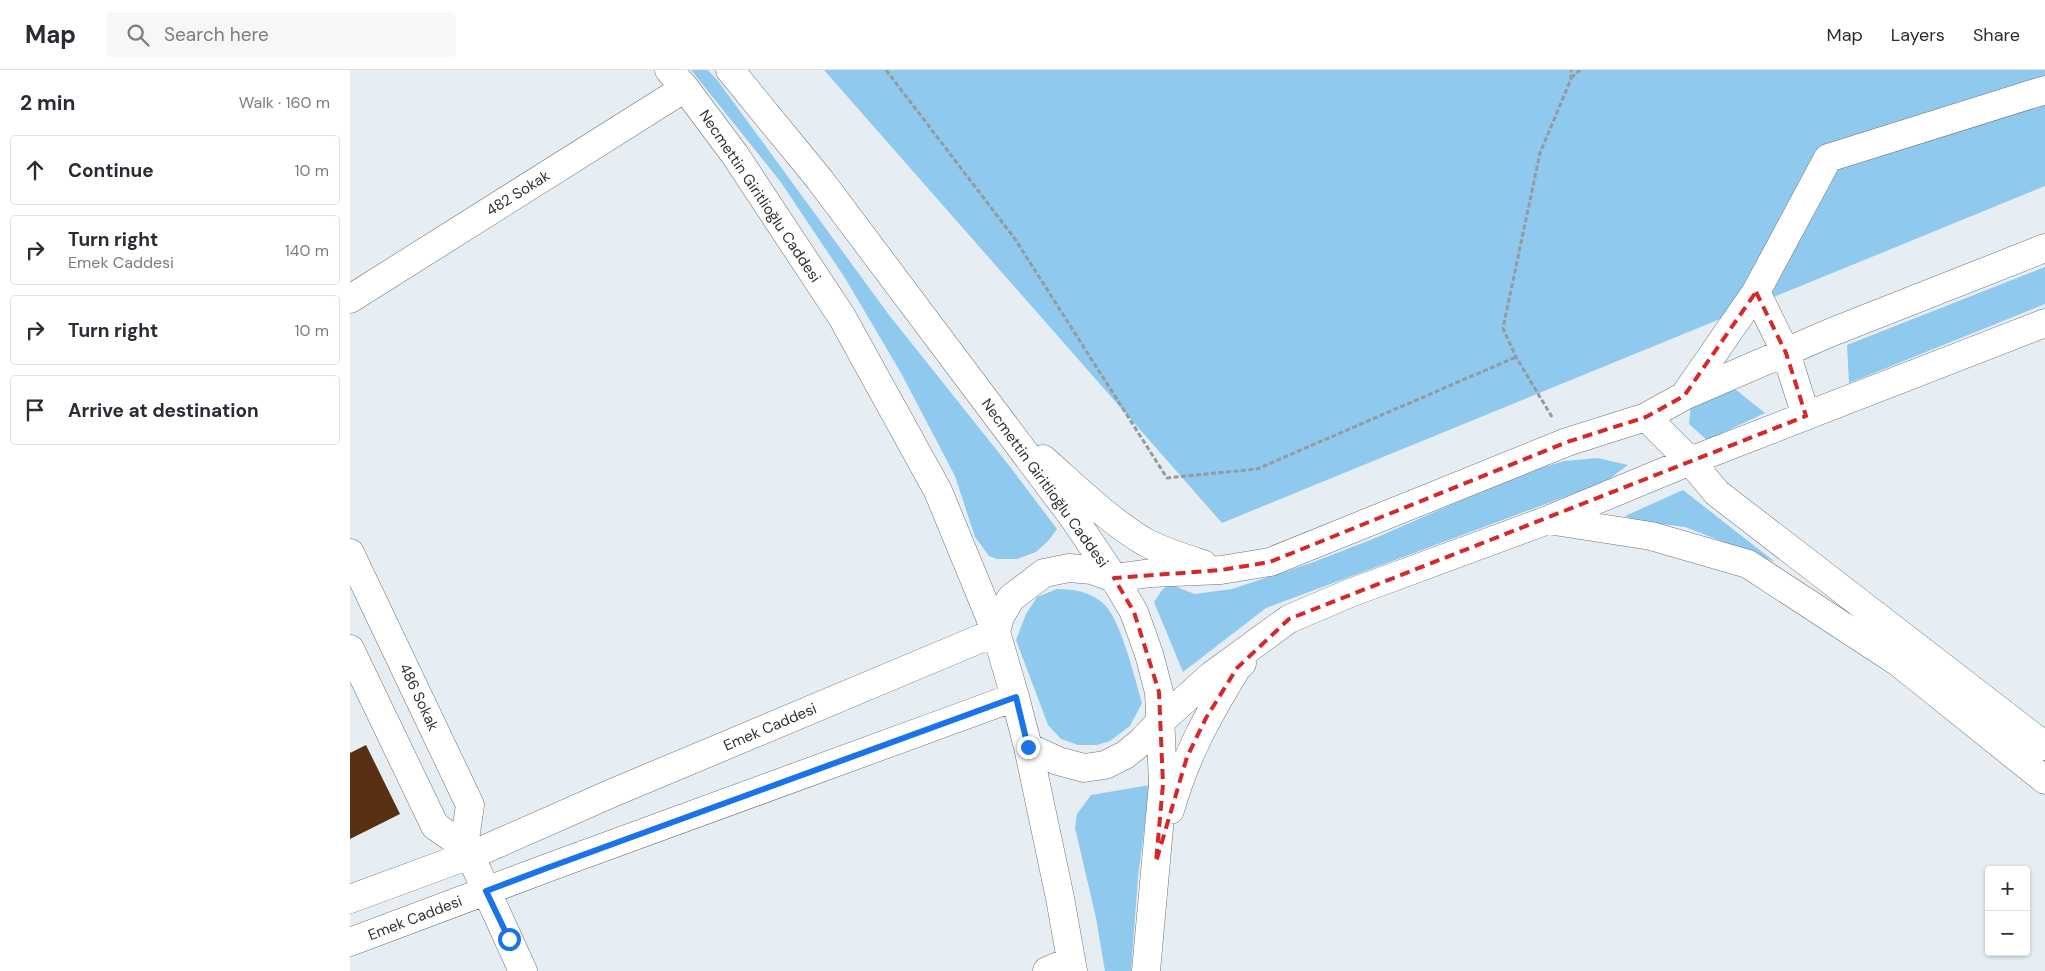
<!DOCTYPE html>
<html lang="en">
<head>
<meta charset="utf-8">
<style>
	body { margin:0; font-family:"DM Sans",sans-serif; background:#f7f7f7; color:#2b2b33 }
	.controls { position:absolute; right:15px; bottom:15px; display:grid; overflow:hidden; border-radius:5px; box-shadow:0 1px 4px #0004 }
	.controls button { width:45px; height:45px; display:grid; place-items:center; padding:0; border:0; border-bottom:1px solid #e1e1e2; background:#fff; color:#2b2b33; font:25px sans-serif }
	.stop { position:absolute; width:15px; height:15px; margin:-11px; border:4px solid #1a73e8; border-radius:50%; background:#fff }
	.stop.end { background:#1a73e8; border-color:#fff; box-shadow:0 1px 5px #0008 }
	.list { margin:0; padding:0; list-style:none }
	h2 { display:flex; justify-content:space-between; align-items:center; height:65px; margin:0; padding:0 20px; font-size:21px }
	h2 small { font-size:16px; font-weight:400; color:#7c7c81 }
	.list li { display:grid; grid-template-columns:32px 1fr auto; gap:15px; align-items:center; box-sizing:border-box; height:70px; margin:0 10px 10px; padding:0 10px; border:1px solid #e1e1e2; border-radius:5px }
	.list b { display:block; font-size:19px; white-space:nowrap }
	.list p { margin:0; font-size:16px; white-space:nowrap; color:#7c7c81 }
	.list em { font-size:16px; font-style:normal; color:#7c7c81 }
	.icon { flex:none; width:28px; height:28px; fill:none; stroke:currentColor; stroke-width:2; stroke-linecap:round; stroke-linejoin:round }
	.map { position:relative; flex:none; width:1695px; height:901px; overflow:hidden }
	header { display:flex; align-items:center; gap:30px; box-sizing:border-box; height:70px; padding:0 25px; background:#fff; border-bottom:1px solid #e1e1e2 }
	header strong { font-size:24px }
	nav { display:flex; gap:28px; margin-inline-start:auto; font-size:18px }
	.search { width:350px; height:45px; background:#f7f7f7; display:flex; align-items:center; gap:12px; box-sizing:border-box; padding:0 18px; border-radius:5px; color:#7c7c81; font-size:19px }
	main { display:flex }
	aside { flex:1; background:#fff }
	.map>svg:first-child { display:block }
</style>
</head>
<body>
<header>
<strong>Map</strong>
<div class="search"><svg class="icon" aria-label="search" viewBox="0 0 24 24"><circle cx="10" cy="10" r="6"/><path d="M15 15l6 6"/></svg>Search here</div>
<nav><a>Map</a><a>Layers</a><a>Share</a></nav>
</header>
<main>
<aside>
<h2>2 min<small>Walk · 160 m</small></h2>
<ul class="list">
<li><svg class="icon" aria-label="ahead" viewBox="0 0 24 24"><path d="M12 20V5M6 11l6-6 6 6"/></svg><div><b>Continue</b></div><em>10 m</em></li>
<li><svg class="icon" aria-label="right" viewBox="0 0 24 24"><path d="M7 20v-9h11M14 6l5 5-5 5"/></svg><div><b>Turn right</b><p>Emek Caddesi</p></div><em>140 m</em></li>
<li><svg class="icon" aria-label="right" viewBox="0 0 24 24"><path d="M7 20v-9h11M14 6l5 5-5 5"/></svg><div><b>Turn right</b></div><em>10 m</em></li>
<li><svg class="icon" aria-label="arrive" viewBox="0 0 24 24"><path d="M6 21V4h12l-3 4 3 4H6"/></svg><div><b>Arrive at destination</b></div></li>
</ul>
</aside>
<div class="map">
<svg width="1695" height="901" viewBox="0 0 1695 901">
	<rect width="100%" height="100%" fill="#e7eef3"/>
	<path fill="#8fc9ed" d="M341,0H358L368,11L539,245L661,398L707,459L699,470L686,482L667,489H647L639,486L625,467L605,406L551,303L495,208L430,111Z
		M474,0H1695V116L872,453Z
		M1695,197V234L1499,313L1497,275Z
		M1385,319L1415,343L1357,370L1339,354L1341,335Z
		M1248,388L1278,395L1255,412L916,538L833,602L804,532L812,520L819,514L845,524L882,519L961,493L1023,469L1171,404L1214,391Z
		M1333,420L1425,492L1335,457L1287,451L1275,446Z
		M707,519C724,519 741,522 754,534C771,550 785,609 792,633L780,656L760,671L747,675H728L711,669L698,655L666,570L676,544L687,527Z
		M800,715L788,807L781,901H755L746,848L725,758L727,744L741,725Z"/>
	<path fill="#583011" d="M16,675L50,744L0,769V683Z"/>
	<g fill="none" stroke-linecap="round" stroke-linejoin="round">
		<defs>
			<path id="minor" d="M319,0L335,18L385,85L492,247L588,421L646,562L665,627L678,677L710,828L723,901
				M380,0L470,110L723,447L764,508L784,542L799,584L809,622L813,714L796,901
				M0,229L335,18
				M1334,326L1406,222
				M1456,346L1436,283L1406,222L1478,88L1695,20
				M1296,347L1340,391L1367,423L1695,676
				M693,389C725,417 758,450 795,472C814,482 834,488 853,494
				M1198,450L1301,466L1398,494L1548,592L1695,710
				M0,483L120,735L114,776
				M646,562L650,547L661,528L694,503L719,498L742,500L764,508L801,503L871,500L920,492L1217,372L1296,347L1334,326L1482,262L1695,178
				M0,579L85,756L114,776L120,785L173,901
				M678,677L708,691L734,698L755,695L775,685L792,671L810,652L862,605L939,549L1000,523L1198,450L1340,391L1695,253
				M820,740C836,685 857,647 887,598L892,593
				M0,829L133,780L260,724L646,562
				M0,872L197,798L665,627
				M697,901L721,891"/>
		</defs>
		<use href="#minor" stroke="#6d7377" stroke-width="29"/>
		<path stroke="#959a9e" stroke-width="3" stroke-dasharray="5 2.5" stroke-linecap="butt" d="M536,0L665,169L817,408L907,399L1166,287
			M1221,8L1230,0
			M1202,347L1166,287L1153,258L1190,83L1221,9V0"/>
		<use href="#minor" stroke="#fff" stroke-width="28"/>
	</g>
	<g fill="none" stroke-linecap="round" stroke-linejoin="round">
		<path stroke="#1a73e8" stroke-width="6" d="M159,869L136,821L197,798L666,627L678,677"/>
	</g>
	<path fill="none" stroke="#d62828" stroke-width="4" stroke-dasharray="10 6" stroke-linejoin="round" d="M1406,222L1436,283L1456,346L939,549L887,598L856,648L837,687L806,792L813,714L809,622L784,542L764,508L871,500L920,492L1217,372L1296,347L1334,326Z"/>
	<g text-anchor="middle" stroke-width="5" stroke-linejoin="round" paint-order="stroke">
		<g font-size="15" fill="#2e3133" stroke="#fff">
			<text transform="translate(168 123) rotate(-32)" y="5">482 Sokak</text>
			<text transform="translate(410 126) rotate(56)" y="5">Necmettin Giritlioğlu Caddesi</text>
			<text transform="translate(695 413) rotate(54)" y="5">Necmettin Giritlioğlu Caddesi</text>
			<text transform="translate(69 627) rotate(65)" y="5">486 Sokak</text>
			<text transform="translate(420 657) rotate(-23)" y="5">Emek Caddesi</text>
			<text transform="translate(65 848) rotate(-21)" y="5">Emek Caddesi</text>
		</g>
	</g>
</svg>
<div class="controls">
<button>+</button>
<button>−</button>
</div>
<div class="stop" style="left:159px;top:869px"></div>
<div class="stop end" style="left:678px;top:677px"></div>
</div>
</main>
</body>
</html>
